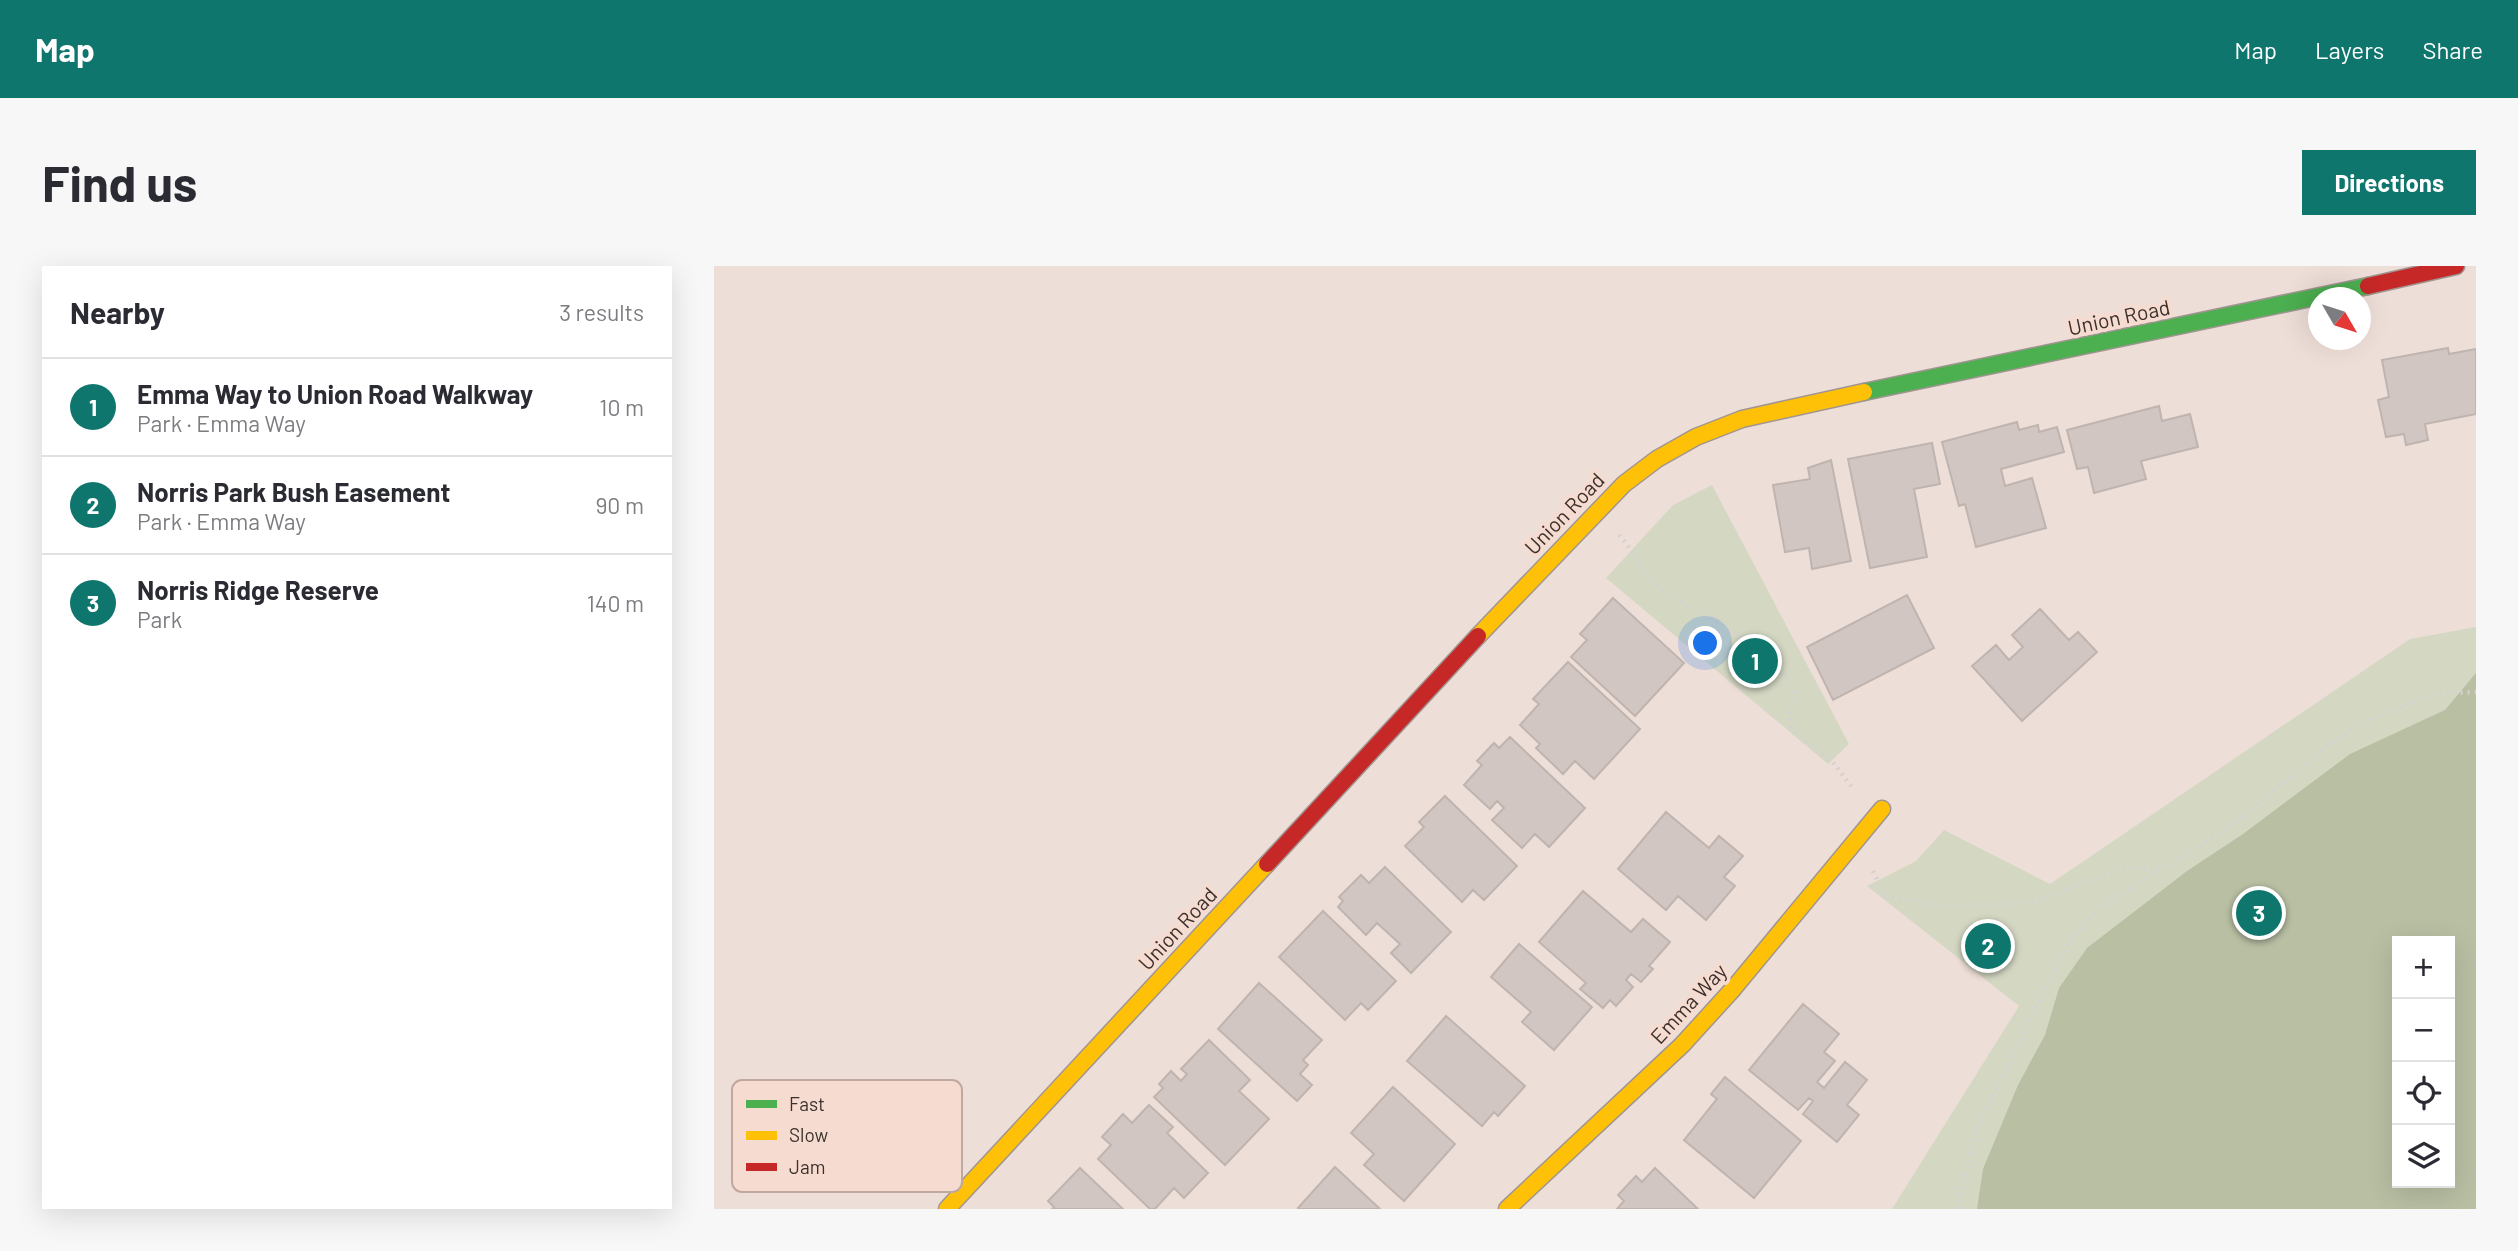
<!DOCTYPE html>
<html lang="en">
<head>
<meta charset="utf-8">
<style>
	body { margin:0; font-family:Barlow,sans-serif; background:#f7f7f7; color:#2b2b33 }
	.controls { position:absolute; right:21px; bottom:21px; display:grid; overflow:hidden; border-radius:0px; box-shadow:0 7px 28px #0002 }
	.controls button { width:63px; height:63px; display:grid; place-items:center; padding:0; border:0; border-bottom:2px solid #e1e1e2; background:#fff; color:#2b2b33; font:35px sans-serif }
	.compass { position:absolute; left:1594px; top:21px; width:63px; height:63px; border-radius:50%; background:#fff; box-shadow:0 7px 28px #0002; rotate:129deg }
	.you { position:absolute; left:992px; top:378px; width:24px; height:24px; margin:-18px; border:5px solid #fff; border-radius:50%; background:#1a73e8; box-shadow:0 0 0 10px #1a73e833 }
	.badge { display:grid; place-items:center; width:46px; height:46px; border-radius:50%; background:#0f766e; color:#fff; font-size:23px; font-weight:700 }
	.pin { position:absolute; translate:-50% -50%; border:4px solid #fff; box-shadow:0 2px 7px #0006 }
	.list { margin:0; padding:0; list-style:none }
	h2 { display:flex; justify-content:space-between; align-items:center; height:91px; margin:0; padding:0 28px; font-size:30px }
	h2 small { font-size:23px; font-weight:400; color:#7c7c81 }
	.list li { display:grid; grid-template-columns:46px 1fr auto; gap:21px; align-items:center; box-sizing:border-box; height:98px; padding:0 28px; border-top:2px solid #e1e1e2 }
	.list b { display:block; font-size:26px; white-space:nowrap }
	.list p { margin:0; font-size:23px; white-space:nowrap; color:#7c7c81 }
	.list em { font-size:23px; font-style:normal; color:#7c7c81 }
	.icon { flex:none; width:38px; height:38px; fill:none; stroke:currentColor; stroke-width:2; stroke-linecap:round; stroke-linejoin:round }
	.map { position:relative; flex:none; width:1762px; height:943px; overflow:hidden; border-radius:0px }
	header { display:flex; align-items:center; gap:42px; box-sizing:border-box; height:98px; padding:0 35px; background:#0f766e; color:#fff }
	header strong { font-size:33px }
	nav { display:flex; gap:38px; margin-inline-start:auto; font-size:24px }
	.intro { display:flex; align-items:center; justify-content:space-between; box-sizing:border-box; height:168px; padding:0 42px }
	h1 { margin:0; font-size:49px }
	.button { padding:18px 32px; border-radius:0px; background:#0f766e; color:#fff; font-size:24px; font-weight:700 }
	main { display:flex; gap:42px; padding:0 42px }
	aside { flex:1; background:#fff; border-radius:0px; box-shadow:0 7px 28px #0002 }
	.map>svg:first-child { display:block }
</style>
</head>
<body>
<header>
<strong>Map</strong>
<nav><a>Map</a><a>Layers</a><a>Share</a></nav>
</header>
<div class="intro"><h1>Find us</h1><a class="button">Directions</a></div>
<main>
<aside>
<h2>Nearby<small>3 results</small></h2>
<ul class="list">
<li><span class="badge">1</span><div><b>Emma Way to Union Road Walkway</b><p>Park · Emma Way</p></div><em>10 m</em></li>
<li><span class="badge">2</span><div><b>Norris Park Bush Easement</b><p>Park · Emma Way</p></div><em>90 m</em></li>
<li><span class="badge">3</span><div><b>Norris Ridge Reserve</b><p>Park</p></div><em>140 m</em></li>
</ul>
</aside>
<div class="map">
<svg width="1762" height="943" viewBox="0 0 1762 943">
	<rect width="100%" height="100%" fill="#eeded8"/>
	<path fill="#d4d8c3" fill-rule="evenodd" d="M998,219L1135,478L1114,498L892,312L959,239Z
		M1762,361V943H1178L1305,740L1153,620L1202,595L1230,564L1336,618L1696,373ZM1683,675H1736V917H1683Z"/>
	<path fill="#b8bfa3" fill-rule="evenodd" d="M1762,407V943H1263L1269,903L1304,819L1331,769L1345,722L1373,682L1473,605L1529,568L1636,488L1731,444ZM1683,675H1736V917H1683Z"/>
	<path fill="#d2c6c2" stroke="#bfb4af" stroke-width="2" d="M1734,82L1735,88L1762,83V148L1711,158L1714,174L1692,179L1690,168L1672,171L1664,134L1675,131L1668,94Z
		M1445,140L1448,155L1476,148L1484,181L1427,195L1432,213L1380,227L1374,201L1363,203L1353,164Z
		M1303,156L1305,164L1324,159L1325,166L1343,161L1350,186L1287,203L1291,220L1318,212L1332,262L1262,281L1251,238L1245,240L1228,176Z
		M1218,177L1226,218L1200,223L1213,291L1156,302L1134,193Z
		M1117,194L1137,295L1098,303L1095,282L1071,286L1059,219L1096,213L1094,202Z
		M1193,329L1220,382L1119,434L1093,381Z
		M899,332L970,397L921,450L857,391L873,374L866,368Z
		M1326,343L1355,374L1364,366L1383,386L1308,455L1258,400L1282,379L1295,394L1309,381L1298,369Z
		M854,396L926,463L880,513L861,495L849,508L822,482L826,478L806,459L825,438L819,433Z
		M796,471L871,542L835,581L821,568L808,582L778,554L790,542L783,535L776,543L750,519L768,499L763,495L780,477L785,482Z
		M731,530L803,600L770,634L759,624L748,636L691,580L710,561L705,556Z
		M952,546L995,582L1005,570L1029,590L1010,611L1021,620L992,654L964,630L952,644L904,603Z
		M671,601L737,666L697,707L677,687L686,678L663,657L652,669L624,641L629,635L625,631L647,609L655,617Z
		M869,625L917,666L929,653L956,676L935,700L939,703L927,716L917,708L912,714L919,721L902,740L896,734L889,742L866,723L872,717L825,676Z
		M609,645L682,715L654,744L647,737L631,754L565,691Z
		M805,678L878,741L840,784L808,756L817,746L777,711Z
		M545,717L608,774L589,794L594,799L586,808L598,819L583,835L504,763Z
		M1089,738L1125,768L1110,786L1121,795L1103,816L1110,822L1131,796L1153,814L1133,839L1145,849L1123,876L1089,848L1099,835L1095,832L1084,844L1035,804Z
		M732,750L811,820L784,850L780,846L768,860L693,795Z
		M495,774L536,814L525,825L555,853L511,899L440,831L449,822L445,818L457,805L467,815L473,808L467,803Z
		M1011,811L1087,875L1040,932L970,874L1003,833L997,828Z
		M679,821L741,878L690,935L650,899L660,888L637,867Z
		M435,839L459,861L453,867L494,907L470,932L460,922L441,943H436L384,893L397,879L388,871L409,848L418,857Z
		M621,901L666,943H586L584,942Z
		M366,902L409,943H338L340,941L334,935Z
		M941,902L984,943H903L910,935L904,929L922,910L928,916Z"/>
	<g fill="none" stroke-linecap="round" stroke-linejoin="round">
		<defs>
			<path id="fast" d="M1150,126L1654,20"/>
			<path id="slow" d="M764,370L910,218L943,193L982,171L1028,153L1150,126
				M233,943L553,598
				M793,943L968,779L1019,723L1168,543"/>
			<path id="jam" d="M1654,20L1742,0
				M553,598L764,370"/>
		</defs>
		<use href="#fast" stroke="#a09590" stroke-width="19"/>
		<use href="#slow" stroke="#a09590" stroke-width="19"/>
		<use href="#jam" stroke="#a09590" stroke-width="19"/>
		<path stroke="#d5d1d0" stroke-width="4.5" stroke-dasharray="2 5" stroke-linecap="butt" d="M905,269C919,284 928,306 943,320C958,335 977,340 994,350C1016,362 1054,391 1070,409C1090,432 1069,441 1078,460C1086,477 1109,484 1121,499C1128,507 1133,516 1141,524
			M1159,605L1171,630L1218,639H1281L1321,635L1413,600L1443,606
			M1243,943L1263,860L1354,677L1385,642L1520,558L1609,484L1642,460L1720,428L1762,426"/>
		<use href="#fast" stroke="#4caf50" stroke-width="16"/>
		<use href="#slow" stroke="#ffc107" stroke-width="16"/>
		<use href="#jam" stroke="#c62828" stroke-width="16"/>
	</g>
	<g text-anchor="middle" stroke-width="7" stroke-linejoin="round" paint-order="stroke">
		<g font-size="21" fill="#3b312c" stroke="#f6dbd0">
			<text transform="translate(1405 52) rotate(-12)" y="7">Union Road</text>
			<text transform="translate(851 248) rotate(-46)" y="7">Union Road</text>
			<text transform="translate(464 663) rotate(-47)" y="7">Union Road</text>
			<text transform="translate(975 738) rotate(-47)" y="7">Emma Way</text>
		</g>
	</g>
	<rect x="18" y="814" width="230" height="112" rx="10" fill="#f6dbd0" stroke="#bea89f" stroke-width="2"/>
	<rect x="32" y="834" width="31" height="8" fill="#4caf50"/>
	<rect x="32" y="865" width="31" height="9" fill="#ffc107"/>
	<rect x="32" y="897" width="31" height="8" fill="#c62828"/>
	<g font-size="19" fill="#3b312c">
		<text x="75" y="845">Fast</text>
		<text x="75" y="876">Slow</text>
		<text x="75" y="908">Jam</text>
	</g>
</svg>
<div class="controls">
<button>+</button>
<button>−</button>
<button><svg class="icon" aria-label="locate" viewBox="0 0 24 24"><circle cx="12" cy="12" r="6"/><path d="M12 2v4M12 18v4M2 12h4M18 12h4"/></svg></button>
<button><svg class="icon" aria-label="layers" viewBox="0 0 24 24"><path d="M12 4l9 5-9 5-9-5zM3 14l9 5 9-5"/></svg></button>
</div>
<svg class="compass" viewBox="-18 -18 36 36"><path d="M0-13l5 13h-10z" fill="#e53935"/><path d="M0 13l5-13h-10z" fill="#7c7c81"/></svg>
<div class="you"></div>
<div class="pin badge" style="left:1041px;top:395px">1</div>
<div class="pin badge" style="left:1274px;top:680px">2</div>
<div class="pin badge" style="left:1545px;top:647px">3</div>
</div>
</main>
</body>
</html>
